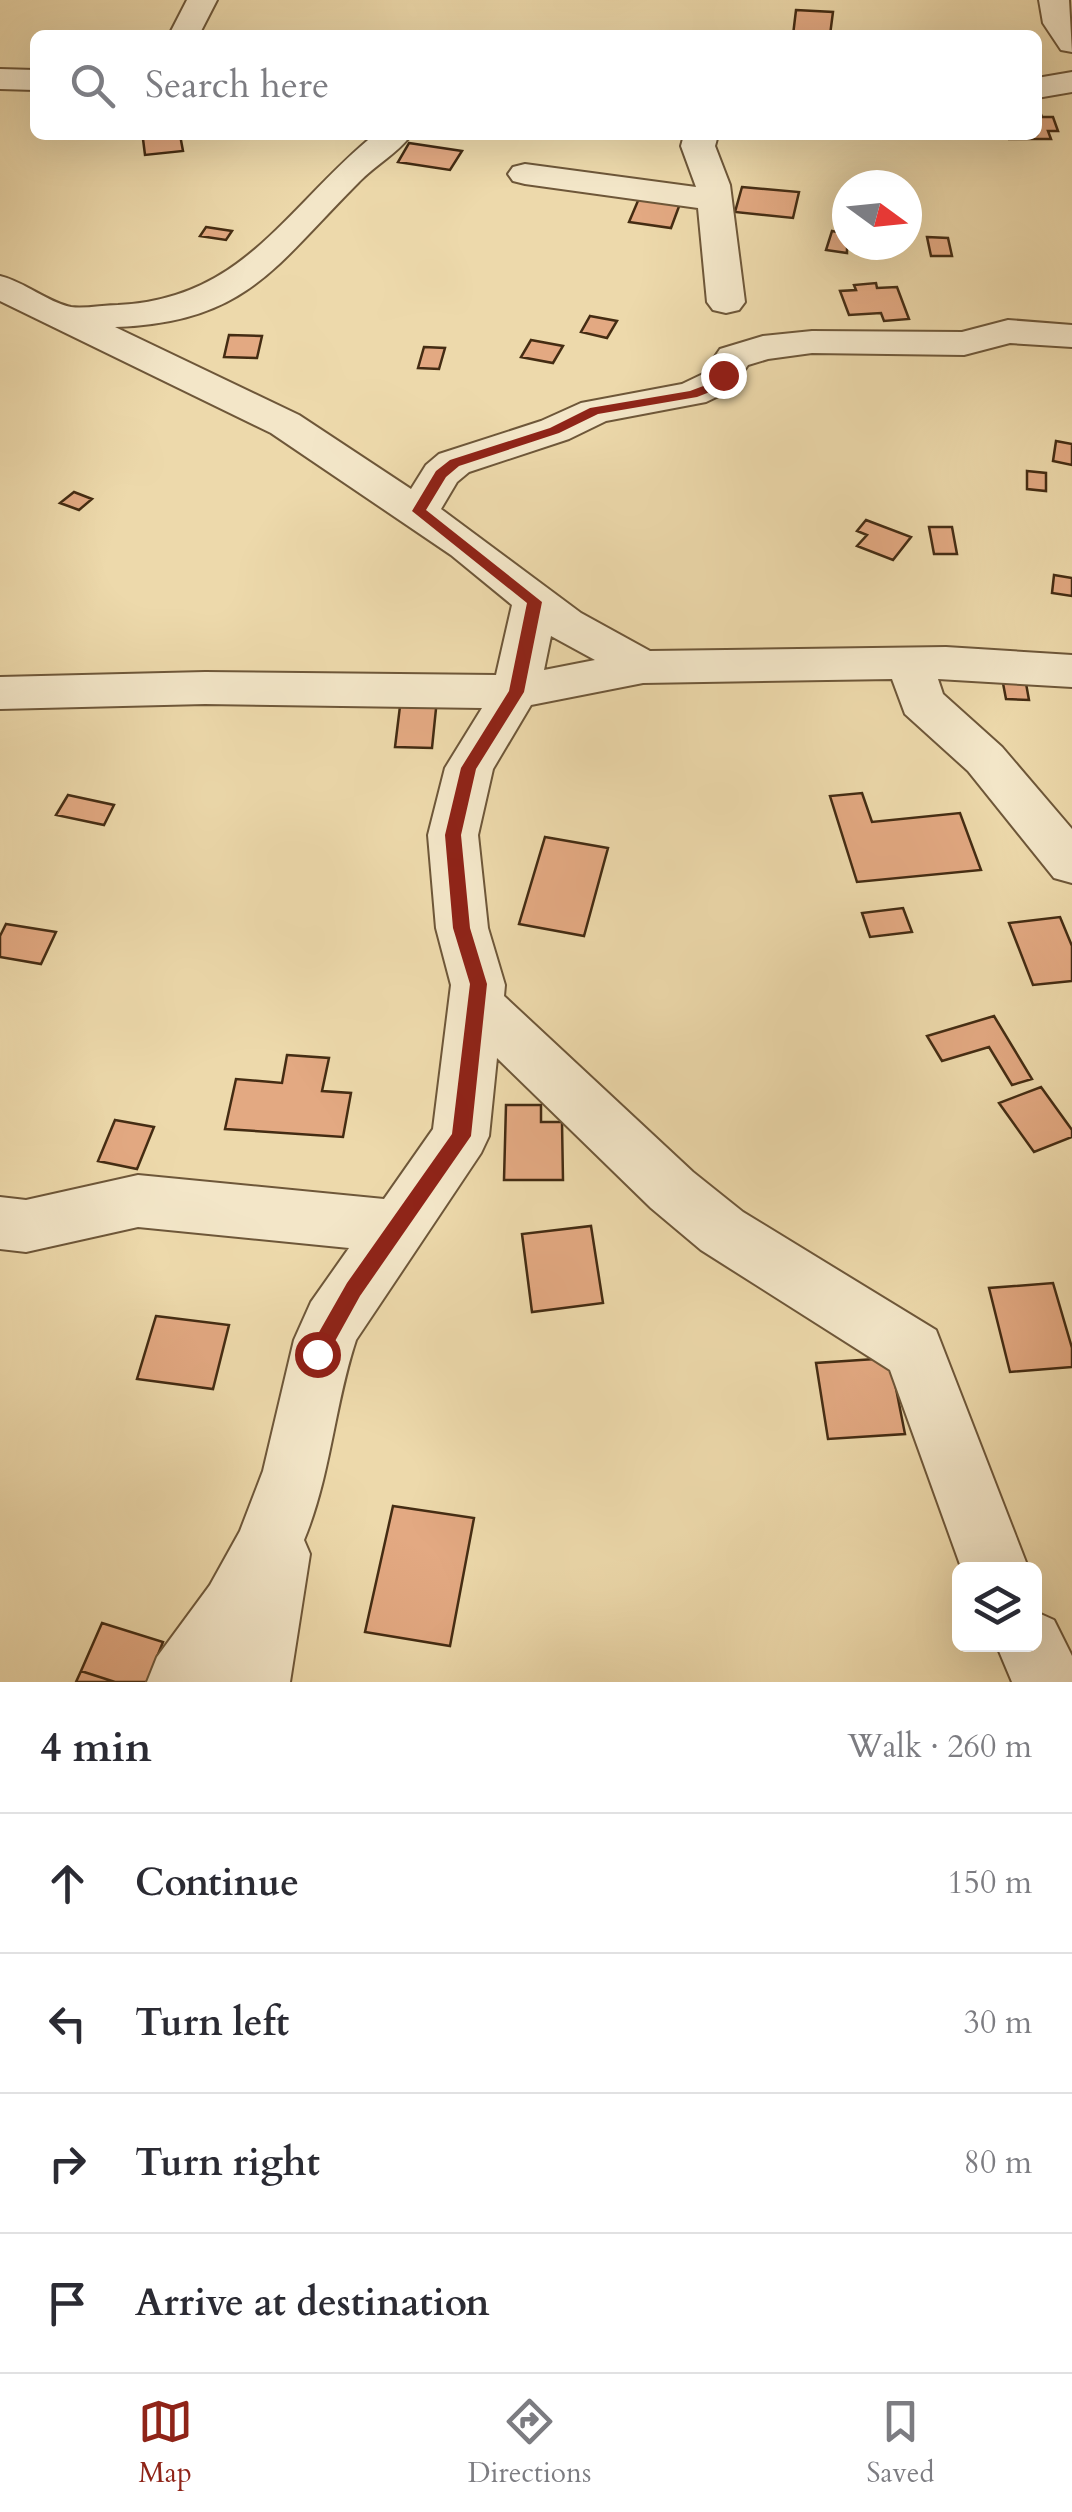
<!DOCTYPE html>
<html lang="en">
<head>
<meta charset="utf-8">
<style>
	body { margin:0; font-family:Cardo,serif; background:#f7f7f7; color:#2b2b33 }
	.controls { position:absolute; right:30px; bottom:30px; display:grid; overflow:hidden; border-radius:15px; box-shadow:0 10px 40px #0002 }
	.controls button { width:90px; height:90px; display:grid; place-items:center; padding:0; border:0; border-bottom:2px solid #e1e1e2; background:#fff; color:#2b2b33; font:50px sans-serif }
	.compass { position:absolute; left:832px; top:170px; width:90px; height:90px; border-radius:50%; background:#fff; box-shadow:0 10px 40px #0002; rotate:105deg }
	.stop { position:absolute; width:30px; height:30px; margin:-22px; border:8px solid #8f2418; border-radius:50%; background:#fff }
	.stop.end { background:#8f2418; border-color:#fff; box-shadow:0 2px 10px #0008 }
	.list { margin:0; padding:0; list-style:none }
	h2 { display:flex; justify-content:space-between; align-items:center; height:130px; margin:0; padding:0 40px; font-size:42px }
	h2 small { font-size:32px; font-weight:400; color:#7c7c81 }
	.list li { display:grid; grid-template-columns:65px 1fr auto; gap:30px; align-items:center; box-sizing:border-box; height:140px; padding:0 40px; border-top:2px solid #e1e1e2 }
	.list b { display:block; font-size:38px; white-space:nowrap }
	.list em { font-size:32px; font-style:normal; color:#7c7c81 }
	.icon { flex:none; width:55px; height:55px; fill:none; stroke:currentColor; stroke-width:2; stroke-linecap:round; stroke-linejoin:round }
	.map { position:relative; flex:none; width:1072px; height:1682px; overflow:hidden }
	.search { position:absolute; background:#fff; box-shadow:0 10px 40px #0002; left:30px; right:30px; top:30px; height:110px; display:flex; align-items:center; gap:25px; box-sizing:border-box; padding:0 35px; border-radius:15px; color:#7c7c81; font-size:38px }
	.sheet { height:690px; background:#fff }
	nav { display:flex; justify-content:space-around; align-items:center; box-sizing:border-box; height:140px; border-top:2px solid #e1e1e2; background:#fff; font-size:28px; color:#7c7c81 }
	nav a { display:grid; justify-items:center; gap:5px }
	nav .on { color:#8f2418 }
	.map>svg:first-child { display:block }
</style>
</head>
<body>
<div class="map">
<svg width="1072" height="1682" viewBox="0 0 1072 1682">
	<rect width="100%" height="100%" fill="#edd9ab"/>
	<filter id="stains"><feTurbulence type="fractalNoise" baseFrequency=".002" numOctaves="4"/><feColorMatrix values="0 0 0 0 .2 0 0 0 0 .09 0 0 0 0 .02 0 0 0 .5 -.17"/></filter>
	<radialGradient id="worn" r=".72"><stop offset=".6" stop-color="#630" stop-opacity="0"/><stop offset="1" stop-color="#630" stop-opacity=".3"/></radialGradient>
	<path fill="#e3a982" stroke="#442c13" stroke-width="2.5" d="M796,10L833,12L830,35H793Z
		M1037,104L1042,117H1053L1058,131H1048L1051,139H1009L1008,135H1037Z
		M180,135L183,151L145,155L143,139Z
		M409,143L462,151L450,170L398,162Z
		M742,187L799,192L793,218L735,212Z
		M640,196L681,201L671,228L629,222Z
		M206,227L232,231L226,240L200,236Z
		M832,231L847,234V253L826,250Z
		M927,237L948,238L952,256H931Z
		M876,283L877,288L897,287L909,319L884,321L881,313L849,315L840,291L856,290L854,285Z
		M590,316L617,321L607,338L581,332Z
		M229,335L262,336L257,358L224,357Z
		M531,340L563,346L553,363L521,357Z
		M424,347L445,348L439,369L418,368Z
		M1056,441L1072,444V465L1053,461Z
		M1027,471L1046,473V491L1027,489Z
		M74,492L92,499L79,510L60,503Z
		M866,520L911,537L893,560L857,546L867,535L857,531Z
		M929,527H952L957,554H934Z
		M1054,575L1072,578V596L1052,593Z
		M1002,678H1025L1029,700L1006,699Z
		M401,698L437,699L432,748L395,747Z
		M862,793L872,822L960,813L981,870L857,882L830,796Z
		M68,795L114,805L104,825L56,815Z
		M545,837L608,848L584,936L519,924Z
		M903,908L912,932L870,937L862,913Z
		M1060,917L1072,946V981L1033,985L1009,923Z
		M6,924L56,932L41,964L0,957V936Z
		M994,1016L1032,1079L1012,1085L989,1047L942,1061L927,1036Z
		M287,1055L329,1058L322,1091L351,1093L343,1137L225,1129L236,1079L282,1083Z
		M1041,1087L1072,1130V1137L1034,1152L999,1103Z
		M506,1105H541V1122H562L563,1180H504Z
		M115,1120L154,1127L137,1169L98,1161Z
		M591,1226L603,1303L532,1312L522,1234Z
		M1053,1283L1072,1348V1367L1010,1372L989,1288Z
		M156,1316L229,1325L213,1389L137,1379Z
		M890,1358L905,1434L828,1439L816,1363Z
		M393,1506L474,1518L450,1646L365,1632Z
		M102,1623L163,1642L147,1682H115L81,1671Z
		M81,1671L115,1682H76Z"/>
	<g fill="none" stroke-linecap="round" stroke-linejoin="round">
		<defs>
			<path id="minor" d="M187,0H217L199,35H169Z
				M1039,0H1069L1072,52L1061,50L1043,23Z
				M0,69L35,70V90L0,89Z
				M1072,72V92L1037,98V78Z
				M374,135H411C397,154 375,165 359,182C274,267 247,322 115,327L299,415L411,489L426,465L439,454L541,421L581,403L682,384L703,374L720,349L763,336L812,331L962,332L1008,320L1072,325V347L1010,343L964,355L812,353L768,359L748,365L731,390L706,402L606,421L569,439L469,472L457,482L441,509L581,613L650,651L946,647L1072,655V687L938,679L943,694L1002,747L1072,829V883L1054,878L968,771L905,714L892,679L643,683L531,705L493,769L478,835L488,928L505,985L504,996L693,1172L743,1212L936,1330L1029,1570H962L890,1370L701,1250L651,1208L497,1058L489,1136L481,1153L356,1340C334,1406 331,1475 304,1540L310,1554L290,1682H147L157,1657L210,1585L240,1531L263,1471L294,1340L311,1302L349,1248L138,1227L26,1252L0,1249V1197L26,1200L138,1175L384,1199L433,1129L451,985L436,928L428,835L445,768L482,708L205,704L0,709V677L205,672L496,675L512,605L451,555L271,433L0,301V276C25,282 47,302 71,307C85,309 103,305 118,305C244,299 286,207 374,135ZM551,636L595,660L544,670Z
				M684,135H718L715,146L730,185L745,302L739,310L726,313L713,310L707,302L698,208L525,184L513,181L508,174L513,167L525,164L696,187L681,146Z
				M1034,1611L1054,1620L1072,1656V1682H1012L996,1644H1034Z"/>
		</defs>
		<use href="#minor" stroke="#6e5739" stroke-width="4"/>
		<use href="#minor" fill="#f3e6c8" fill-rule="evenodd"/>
	</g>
	<path fill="#8f2418" d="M719,372L730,375L715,390L697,397L598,414L559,433L459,466L446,477L426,510L542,602L524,692L476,769L461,835L470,928L487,984L471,1136L360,1296L324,1361H310V1348L347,1283L452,1134L470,984L453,928L445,835L461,768L509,691L527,603L412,511L436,471L450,460L550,428L590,408L690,391L706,385Z"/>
	<rect width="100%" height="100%" filter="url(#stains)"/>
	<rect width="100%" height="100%" fill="url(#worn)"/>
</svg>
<div class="controls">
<button><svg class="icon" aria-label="layers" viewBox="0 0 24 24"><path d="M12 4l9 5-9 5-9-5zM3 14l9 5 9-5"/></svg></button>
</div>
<svg class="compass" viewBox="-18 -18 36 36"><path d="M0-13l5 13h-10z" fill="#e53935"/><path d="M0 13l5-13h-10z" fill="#7c7c81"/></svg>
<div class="stop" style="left:317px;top:1354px"></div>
<div class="stop end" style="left:723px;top:375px"></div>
<div class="search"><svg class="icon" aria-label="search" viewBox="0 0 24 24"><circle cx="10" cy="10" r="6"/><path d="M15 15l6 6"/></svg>Search here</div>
</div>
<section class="sheet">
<h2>4 min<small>Walk · 260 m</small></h2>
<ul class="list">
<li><svg class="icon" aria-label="ahead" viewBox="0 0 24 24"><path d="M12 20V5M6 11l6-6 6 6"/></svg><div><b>Continue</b></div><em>150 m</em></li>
<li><svg class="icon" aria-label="left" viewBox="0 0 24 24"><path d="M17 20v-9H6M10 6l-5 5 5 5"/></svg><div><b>Turn left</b></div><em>30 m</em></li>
<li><svg class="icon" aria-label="right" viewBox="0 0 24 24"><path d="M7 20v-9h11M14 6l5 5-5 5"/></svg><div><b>Turn right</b></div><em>80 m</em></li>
<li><svg class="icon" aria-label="arrive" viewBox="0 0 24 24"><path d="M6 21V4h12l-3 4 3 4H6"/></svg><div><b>Arrive at destination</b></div></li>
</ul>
</section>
<nav>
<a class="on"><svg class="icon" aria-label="map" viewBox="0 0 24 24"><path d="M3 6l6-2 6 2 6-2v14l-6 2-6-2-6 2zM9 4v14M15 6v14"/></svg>Map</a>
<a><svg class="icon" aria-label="directions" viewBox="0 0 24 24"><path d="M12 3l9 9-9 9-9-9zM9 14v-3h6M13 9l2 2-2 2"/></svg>Directions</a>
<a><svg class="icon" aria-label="saved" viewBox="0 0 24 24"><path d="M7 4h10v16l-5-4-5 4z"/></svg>Saved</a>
</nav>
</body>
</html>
